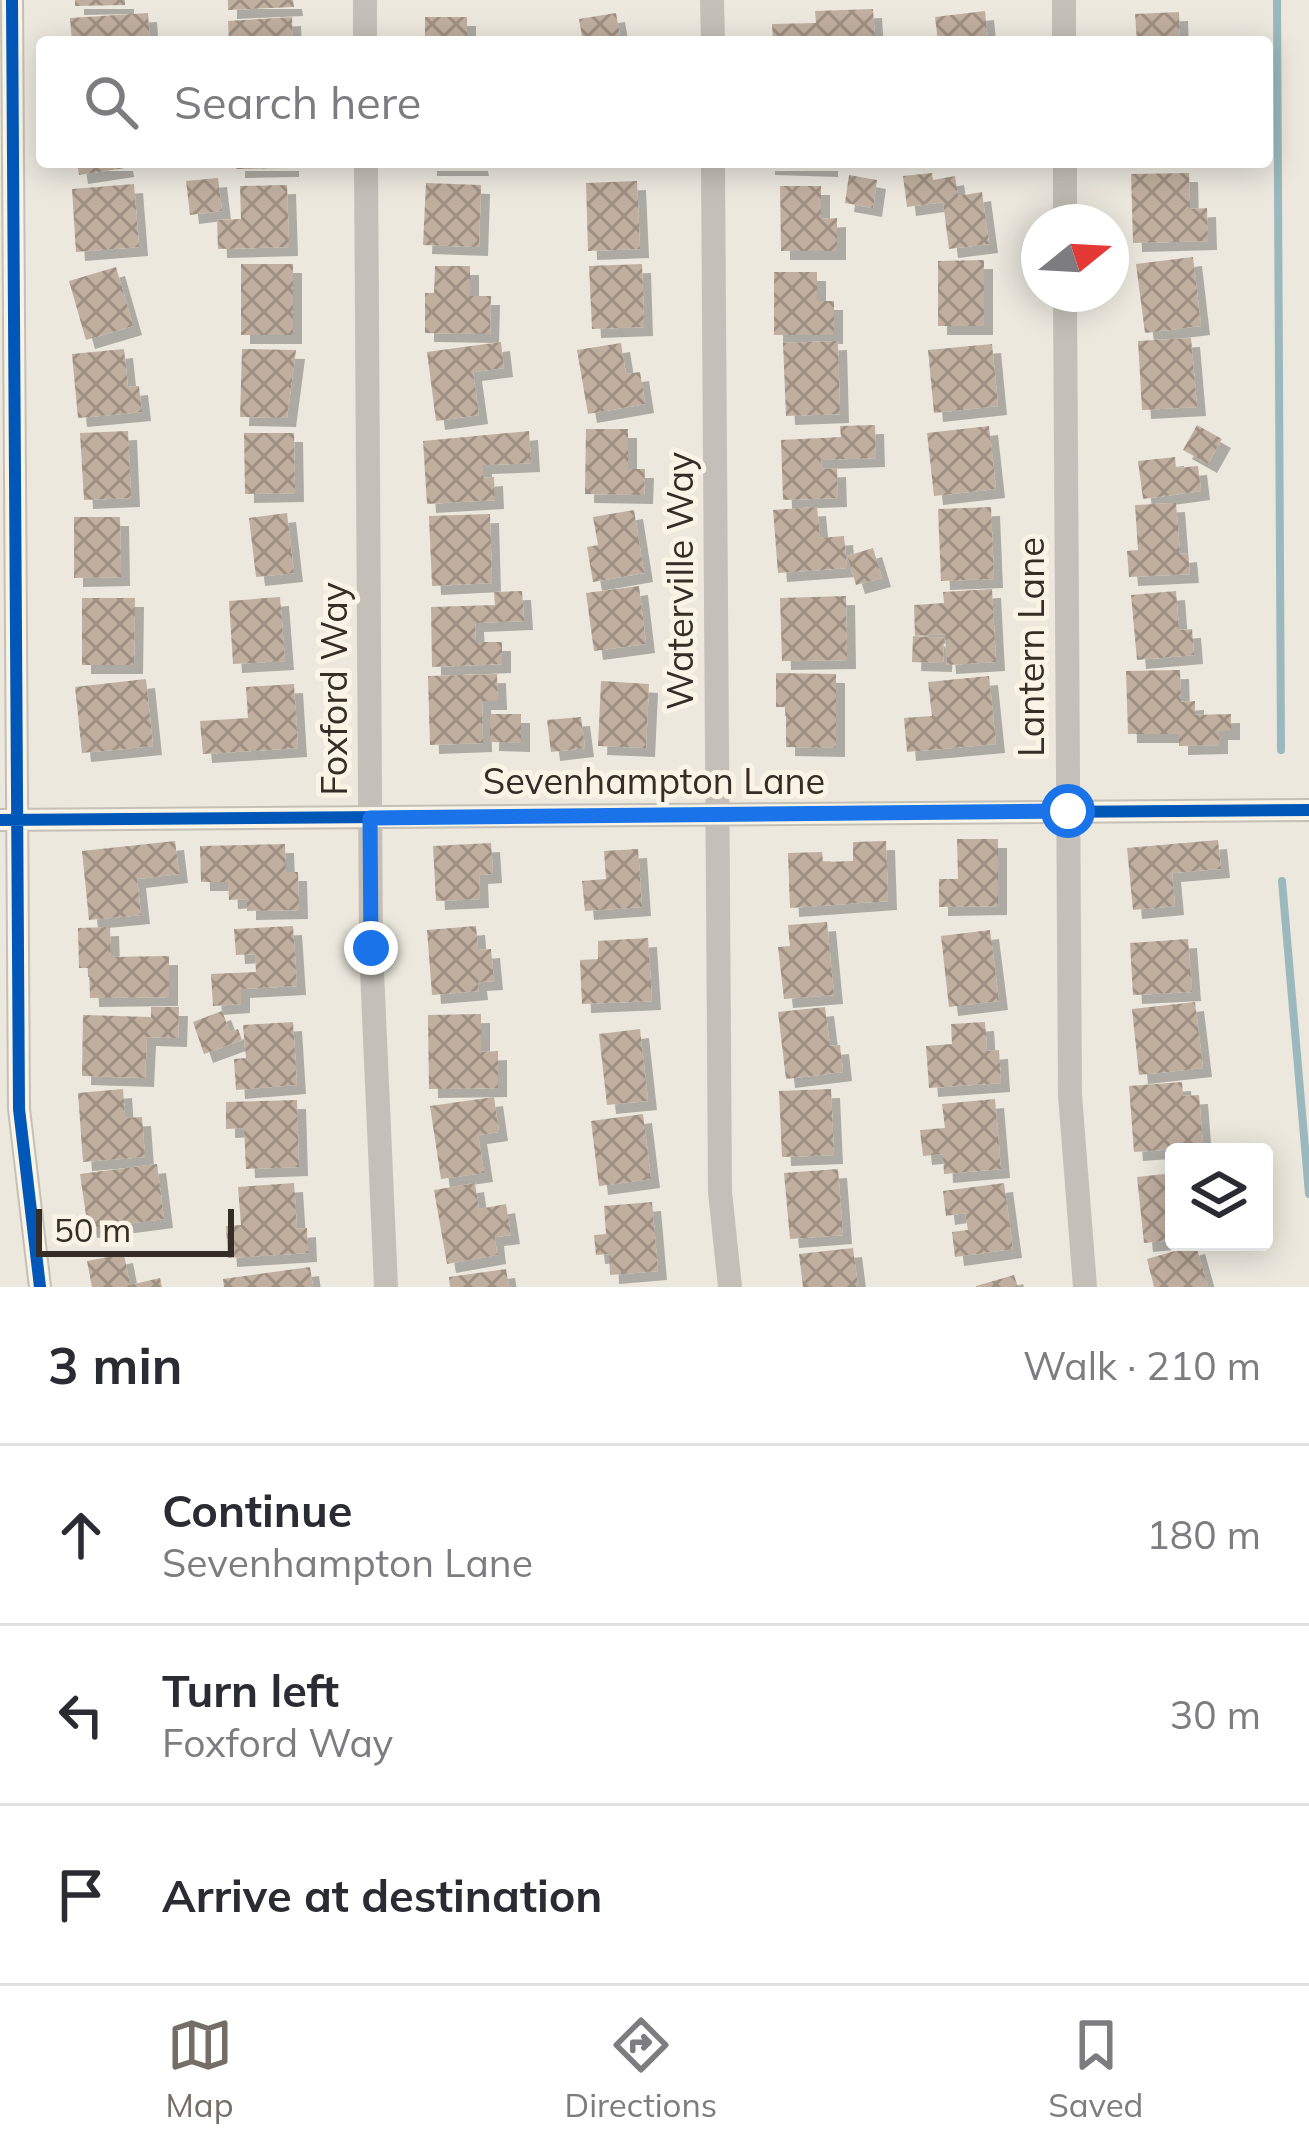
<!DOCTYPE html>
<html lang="en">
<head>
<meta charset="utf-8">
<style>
	body { margin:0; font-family:Mulish,sans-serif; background:#f7f7f7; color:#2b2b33 }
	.controls { position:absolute; right:36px; bottom:36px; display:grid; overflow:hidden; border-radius:12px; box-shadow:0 6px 30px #0003 }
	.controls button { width:108px; height:108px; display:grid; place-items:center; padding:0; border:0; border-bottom:3px solid #e1e1e2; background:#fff; color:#2b2b33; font:60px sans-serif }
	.compass { position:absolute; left:1021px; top:204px; width:108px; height:108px; border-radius:50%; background:#fff; box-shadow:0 6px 30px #0003; rotate:72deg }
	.scale { position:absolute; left:36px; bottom:30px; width:198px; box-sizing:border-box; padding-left:12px; border:6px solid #352d26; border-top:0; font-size:33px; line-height:42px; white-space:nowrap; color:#352d26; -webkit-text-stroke:9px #f9f4e5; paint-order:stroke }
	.stop { position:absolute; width:36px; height:36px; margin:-27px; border:9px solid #1a73e8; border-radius:50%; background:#fff }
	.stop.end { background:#1a73e8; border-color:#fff; box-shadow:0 3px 12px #0008 }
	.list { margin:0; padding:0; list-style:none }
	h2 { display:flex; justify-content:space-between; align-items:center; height:156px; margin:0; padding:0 48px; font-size:51px }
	h2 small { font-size:39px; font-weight:400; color:#7c7c81 }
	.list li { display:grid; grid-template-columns:78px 1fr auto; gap:36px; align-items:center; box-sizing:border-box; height:180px; padding:0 48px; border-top:3px solid #e1e1e2 }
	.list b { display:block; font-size:45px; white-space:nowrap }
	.list p { margin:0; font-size:39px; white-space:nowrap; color:#7c7c81 }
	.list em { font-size:39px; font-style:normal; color:#7c7c81 }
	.icon { flex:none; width:66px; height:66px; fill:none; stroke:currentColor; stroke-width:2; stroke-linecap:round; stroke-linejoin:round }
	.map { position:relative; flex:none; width:1309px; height:1287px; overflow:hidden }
	.search { position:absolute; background:#fff; box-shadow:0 6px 30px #0003; left:36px; right:36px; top:36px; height:132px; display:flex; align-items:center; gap:30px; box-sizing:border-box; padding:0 42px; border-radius:12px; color:#7c7c81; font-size:45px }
	.sheet { height:696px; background:#fff }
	nav { display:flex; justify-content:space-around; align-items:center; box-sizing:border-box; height:168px; border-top:3px solid #e1e1e2; background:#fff; font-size:33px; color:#7c7c81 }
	nav a { display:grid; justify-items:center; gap:6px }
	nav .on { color:#756e66 }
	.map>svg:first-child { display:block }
</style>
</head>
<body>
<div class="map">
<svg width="1309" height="1287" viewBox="0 0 1309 1287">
	<defs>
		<pattern id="building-cross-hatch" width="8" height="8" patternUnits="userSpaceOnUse" patternTransform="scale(3)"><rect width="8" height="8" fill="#c0af9f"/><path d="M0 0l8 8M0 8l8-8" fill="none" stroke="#9d8f81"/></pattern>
		<filter id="shadow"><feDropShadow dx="9" dy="9" stdDeviation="0" flood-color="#0004"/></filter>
	</defs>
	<rect width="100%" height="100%" fill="#ece8de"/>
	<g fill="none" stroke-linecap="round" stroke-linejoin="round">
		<path stroke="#9ab8bd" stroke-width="8" d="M1277,0L1281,750
			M1282,881L1309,1194"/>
	</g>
	<path fill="url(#building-cross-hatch)" filter="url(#shadow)" d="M75,0H125V5L75,6Z
		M228,0H293L294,7L228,10Z
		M873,9L875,41L773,42L772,24L816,23L815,11Z
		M985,11L988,42H938L935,17Z
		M1179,12L1180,42H1137L1135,14Z
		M148,13L150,42H72L70,18Z
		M616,13L621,42H583L579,19Z
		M292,17L293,42H229L228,21Z
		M425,17H467V42H425Z
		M77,162H124L125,168L79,175Z
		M236,162H290V168L236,169Z
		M428,162H479L480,167H428Z
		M766,162H829V168L766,166Z
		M932,173L933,180L955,176L958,196L982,192L989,244L949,249L943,202L907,207L903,176Z
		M1189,173L1190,209L1207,208L1208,241L1133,243L1131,174Z
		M849,175L877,180L873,208L845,203Z
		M218,178L222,211L190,215L186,181Z
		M637,181L640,249L588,251L586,183Z
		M426,183L481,185L479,247L423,245Z
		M134,184L139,247L76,252L72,189Z
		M287,185L289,247L218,249L217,220L241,219L240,186Z
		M780,186H821V219L837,218V251H781Z
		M1193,257L1201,326L1145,333L1136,264Z
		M984,260V326H938V261Z
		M241,264H293V335H241Z
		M642,264L644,327L592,329L589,266Z
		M435,266H470V296H491L490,334L425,333V293H434Z
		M116,267L133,326L86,340L69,281Z
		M774,272H817V301H834V335H774Z
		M1191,338L1197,407L1142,410L1138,341Z
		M838,341L840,414L786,416L783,343Z
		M501,342L504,368L473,372L479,415L436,421L427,352Z
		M621,343L626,374L640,372L645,404L588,414L577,350Z
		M992,344L998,406L934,413L928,350Z
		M124,349L128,387L139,386L142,412L78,418L72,354Z
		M242,349L296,350L287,418L240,417Z
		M875,425L876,458L821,460L822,469L837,468L838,498L783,500L781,440L841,437L840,426Z
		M1197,425L1222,439L1208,464L1183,450Z
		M989,426L996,489L934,496L927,433Z
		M586,429H628V469H645L644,495L585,494Z
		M128,431L131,498L84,500L80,433Z
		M529,431L531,463L483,465V478L494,477L495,500L427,504L423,441Z
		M244,433H294L295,493L245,494Z
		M1175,457L1176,468L1198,466L1201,491L1143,499L1138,461Z
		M1176,503L1180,554L1188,553L1190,574L1129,577L1127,551L1138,550L1135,505Z
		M817,507L820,538L844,536L847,568L778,573L773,510Z
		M991,507L994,579L941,581L938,509Z
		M634,510L644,573L593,582L587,547L598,545L593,517Z
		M287,513L294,573L256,577L249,518Z
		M490,514L492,583L432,586L429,516Z
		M74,517H120L121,577L74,578Z
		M873,548L882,578L856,585L847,556Z
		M639,586L646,644L594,651L586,593Z
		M992,589L996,662L947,665L945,634L915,636L914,605L944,603L943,592Z
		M522,591L524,621L475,623L476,642H502V664L432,667L431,607L495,605L494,592Z
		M1176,591L1179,630L1192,629L1194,655L1137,660L1131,595Z
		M846,596L847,660L782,661L780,598Z
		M280,597L285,661L233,664L229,601Z
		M82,598H135L134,665H82Z
		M913,636L944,638L943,663L912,662Z
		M1180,670L1181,702L1195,701V715L1231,714V731H1219V745L1179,746V734H1128L1126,671Z
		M776,673L836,674V748L786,747V707H776Z
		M497,674L498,701H482L483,743L430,745L428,676Z
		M989,676L996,744L907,752L904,718L932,716L928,682Z
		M146,679L153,746L82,753L75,687Z
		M601,681L649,684L646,748L598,746Z
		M294,684L298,748L203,754L200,721L248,718L246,687Z
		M490,714H521V743L490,742Z
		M581,717L585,748L551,752L547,720Z
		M957,839H998V906L939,907V879H958Z
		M1218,840L1221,869L1172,873L1175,906L1133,910L1127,848Z
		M175,841L179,874L137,879L141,915L89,920L82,851Z
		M886,841L888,901L790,908L788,853L822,852L823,862L853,861V842Z
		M491,843L493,874L479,875L480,899L436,901L433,846Z
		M285,844L286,872H298L299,910L247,911V899L229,900L228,882H201L200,846Z
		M638,849L642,907L585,911L582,881L606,879L604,851Z
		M827,922L834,995L784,999L778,947L790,946L788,925Z
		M293,926L297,986L241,989V1004L213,1006L211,974L256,972L255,954L236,955L234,929Z
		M476,926L478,950L491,949L494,981L478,982L479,991L432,995L427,930Z
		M110,927L111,957L169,956V997L90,998L89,968H79L78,928Z
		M990,930L999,1001L949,1007L941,936Z
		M648,938L652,1001L582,1004L580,960L598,959V941Z
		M1188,939L1192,992L1133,995L1130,943Z
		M1195,1002L1203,1068L1139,1075L1132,1009Z
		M151,1007H179L178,1038L147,1037L145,1078L82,1076L83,1015L151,1017Z
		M825,1007L830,1046L840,1045L843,1072L786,1079L778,1012Z
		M222,1011L230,1032L238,1029L242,1040L204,1054L193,1022Z
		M481,1014V1052L498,1051V1088L429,1089L428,1015Z
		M293,1022L297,1085L236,1090L234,1059L246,1058L243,1025Z
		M985,1022L987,1051L999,1050L1001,1083L929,1088L926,1046L952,1044L951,1024Z
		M640,1029L648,1101L607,1105L599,1034Z
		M1182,1082L1183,1096L1199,1095L1203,1147L1134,1152L1129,1086Z
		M123,1089L125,1118L142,1117L145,1157L83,1162L78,1093Z
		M831,1089L834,1155L782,1157L779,1091Z
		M494,1097L499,1132L478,1135L484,1173L441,1179L430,1106Z
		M995,1099L1001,1169L944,1174L943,1154L923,1156L920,1130L945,1128L942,1104Z
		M297,1100L299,1167L246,1169L244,1128L226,1129V1102Z
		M643,1114L651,1179L599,1186L591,1121Z
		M157,1164L164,1219L88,1229L80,1174Z
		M838,1169L843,1235L790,1239L784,1173Z
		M1174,1173V1240L1144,1243L1137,1177Z
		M294,1183L297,1229L307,1228L308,1253L228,1258L226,1226L241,1225L238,1187Z
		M475,1183L479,1209L506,1204L511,1235L495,1237L497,1255L447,1264L434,1190Z
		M1004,1183L1013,1249L955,1257L952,1232L968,1230L965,1213L946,1216L943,1191Z
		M652,1202L658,1271L610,1275L609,1254L596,1255L594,1235L606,1234L604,1206Z
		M1196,1245L1208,1287H1154L1147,1259Z
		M853,1248L858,1287H803L799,1254Z
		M124,1254L130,1285L160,1278L162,1287H92L87,1261Z
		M310,1267L313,1287H224L223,1279Z
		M506,1269L509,1287H450L449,1277Z
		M1014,1275L1018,1287H976V1286Z"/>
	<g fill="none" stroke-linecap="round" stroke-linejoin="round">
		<path stroke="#c5c0b7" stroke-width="24" d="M12,0L19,1109L40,1287
			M365,0V42
			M712,0L713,42
			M1064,0V42
			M366,162L371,948L386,1287
			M713,162L720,1192L730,1287
			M1065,162V222
			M1065,294L1070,1095L1085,1287
			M0,820L1309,810"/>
		<defs>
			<path id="cycleway" d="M12,0L19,1109L40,1287
				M0,820L1309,810"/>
		</defs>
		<use href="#cycleway" stroke="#f9f4e5" stroke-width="20"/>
		<use href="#cycleway" stroke="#0057b8" stroke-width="12"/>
	</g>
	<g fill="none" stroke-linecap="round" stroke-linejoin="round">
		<path stroke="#1a73e8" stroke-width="15" d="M371,948L370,818L1068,811"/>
	</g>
	<g text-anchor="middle" stroke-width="10" stroke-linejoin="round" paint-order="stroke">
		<g font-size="36" fill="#352d26" stroke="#f9f4e5">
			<text transform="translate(680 581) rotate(-90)" y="13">Waterville Way</text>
			<text transform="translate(1031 647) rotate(-90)" y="13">Lantern Lane</text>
			<text transform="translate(334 689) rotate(-90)" y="13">Foxford Way</text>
			<text x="654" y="794">Sevenhampton Lane</text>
		</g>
	</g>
</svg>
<div class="controls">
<button><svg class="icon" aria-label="layers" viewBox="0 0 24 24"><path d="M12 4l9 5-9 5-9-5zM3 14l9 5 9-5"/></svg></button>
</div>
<svg class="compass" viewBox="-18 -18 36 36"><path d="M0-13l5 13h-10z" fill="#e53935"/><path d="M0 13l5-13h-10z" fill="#7c7c81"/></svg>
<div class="scale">50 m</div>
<div class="stop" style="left:1068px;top:811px"></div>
<div class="stop end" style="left:371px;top:948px"></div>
<div class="search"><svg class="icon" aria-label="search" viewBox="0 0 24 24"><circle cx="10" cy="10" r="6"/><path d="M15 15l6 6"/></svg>Search here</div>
</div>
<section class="sheet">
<h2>3 min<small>Walk · 210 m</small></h2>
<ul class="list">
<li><svg class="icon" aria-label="ahead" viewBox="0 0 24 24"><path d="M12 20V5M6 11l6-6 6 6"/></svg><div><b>Continue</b><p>Sevenhampton Lane</p></div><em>180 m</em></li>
<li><svg class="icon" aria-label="left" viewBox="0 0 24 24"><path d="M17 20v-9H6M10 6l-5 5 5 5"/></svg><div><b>Turn left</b><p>Foxford Way</p></div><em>30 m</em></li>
<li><svg class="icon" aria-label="arrive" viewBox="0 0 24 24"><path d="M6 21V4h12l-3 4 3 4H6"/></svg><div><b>Arrive at destination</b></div></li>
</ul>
</section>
<nav>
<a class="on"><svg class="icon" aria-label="map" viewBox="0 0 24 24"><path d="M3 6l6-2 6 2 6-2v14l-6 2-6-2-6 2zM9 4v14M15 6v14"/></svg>Map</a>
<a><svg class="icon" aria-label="directions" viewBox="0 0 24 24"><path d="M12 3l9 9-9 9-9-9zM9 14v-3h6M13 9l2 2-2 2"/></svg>Directions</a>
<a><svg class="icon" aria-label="saved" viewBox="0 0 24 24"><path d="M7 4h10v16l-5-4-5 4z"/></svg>Saved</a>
</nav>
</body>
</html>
